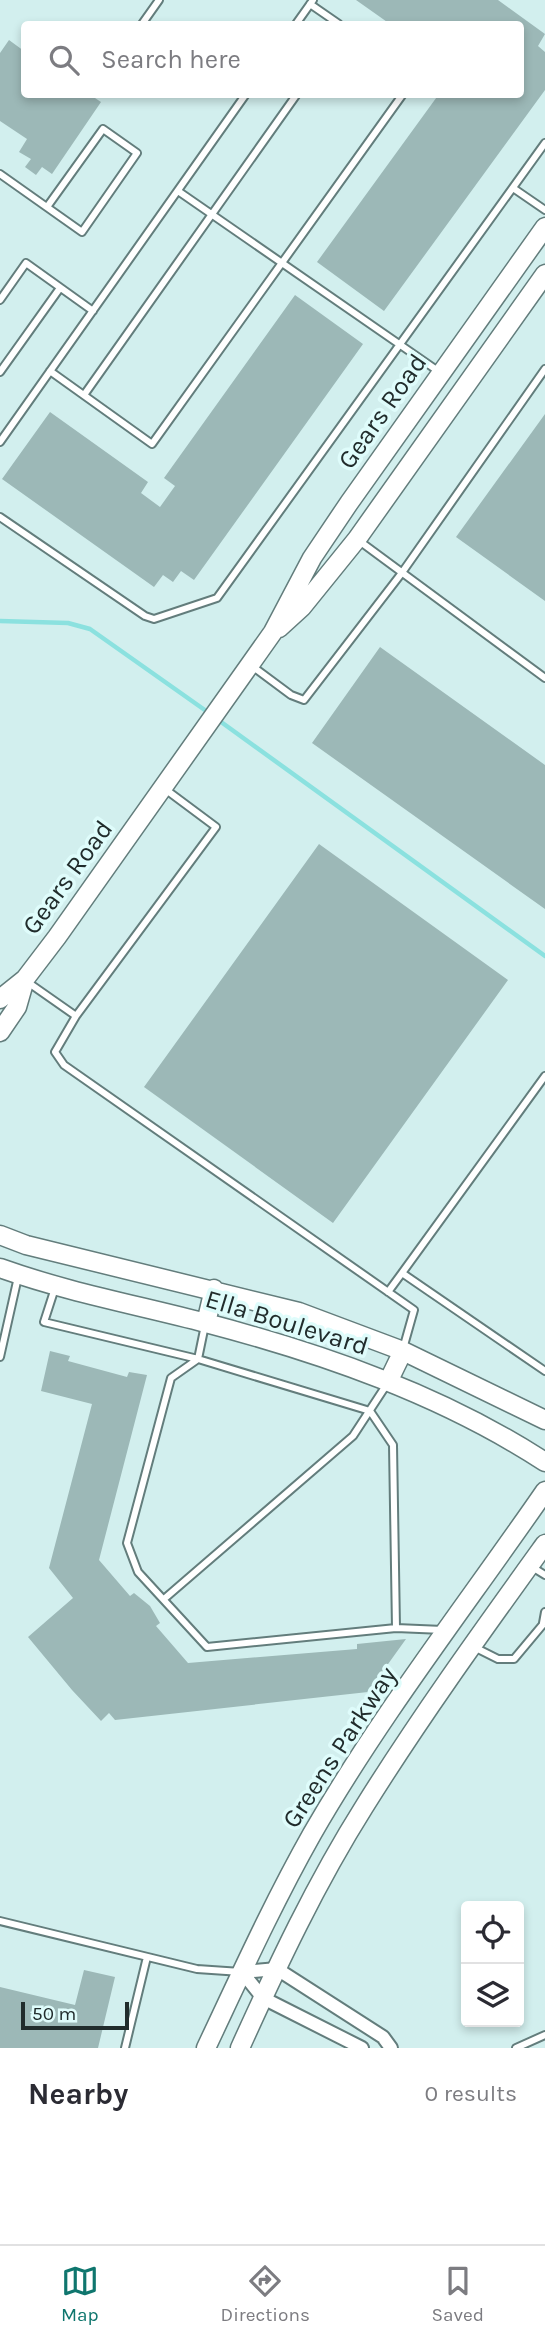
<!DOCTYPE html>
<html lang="en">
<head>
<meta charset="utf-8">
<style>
	body { margin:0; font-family:Karla,sans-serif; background:#f2f2f3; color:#2b2b33 }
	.controls { position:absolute; right:21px; bottom:21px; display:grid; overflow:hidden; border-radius:7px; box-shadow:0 4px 10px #0003 }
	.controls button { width:63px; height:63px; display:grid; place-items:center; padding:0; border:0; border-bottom:2px solid #e1e1e2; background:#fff; color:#2b2b33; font:35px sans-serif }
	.scale { position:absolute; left:21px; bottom:18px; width:108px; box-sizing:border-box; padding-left:7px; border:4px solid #212c2c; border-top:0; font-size:19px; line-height:24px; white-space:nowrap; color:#212c2c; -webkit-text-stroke:5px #dffcfb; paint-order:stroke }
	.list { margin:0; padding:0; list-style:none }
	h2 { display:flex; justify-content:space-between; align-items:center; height:91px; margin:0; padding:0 28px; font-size:30px }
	h2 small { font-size:23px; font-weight:400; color:#7c7c81 }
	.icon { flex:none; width:38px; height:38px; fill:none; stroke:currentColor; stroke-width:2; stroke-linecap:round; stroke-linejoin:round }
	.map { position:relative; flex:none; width:545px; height:2048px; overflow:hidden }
	.search { position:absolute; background:#fff; box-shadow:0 4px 10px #0003; left:21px; right:21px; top:21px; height:77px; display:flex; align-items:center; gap:18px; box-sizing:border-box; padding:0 24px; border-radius:7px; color:#7c7c81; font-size:26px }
	.sheet { height:196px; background:#fff }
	nav { display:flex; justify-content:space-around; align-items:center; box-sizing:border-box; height:98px; border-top:2px solid #e1e1e2; background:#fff; font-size:19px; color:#7c7c81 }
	nav a { display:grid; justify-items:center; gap:4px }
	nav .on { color:#0f766e }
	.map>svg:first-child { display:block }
</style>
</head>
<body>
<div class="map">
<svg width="545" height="2048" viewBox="0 0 545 2048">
	<rect width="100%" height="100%" fill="#d2efee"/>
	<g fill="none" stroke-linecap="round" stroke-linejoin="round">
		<path stroke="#8be1df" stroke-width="4.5" d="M0,621L68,623L90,629L209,713
			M217,719L545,956"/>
	</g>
	<path fill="#9cb8b7" d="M356,0H498L545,34L538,46L545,52V90L384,311L317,262L439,94H521V24H390Z
		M9,40L24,51V94H89L101,102L52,174L42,167L36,175L25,167L31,159L19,152L27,139L0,121V53Z
		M295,295L363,344L194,580L181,571L173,582L163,575L154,587L2,479L50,412L148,482L141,493L160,507L175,486L164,478Z
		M545,414V601L456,537Z
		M380,647L545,765V909L312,743Z
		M319,844L508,980L333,1223L144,1087Z
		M50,1351L70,1356L68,1361L127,1377L129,1372L147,1375L99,1560L130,1596L134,1593L150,1606L160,1623L156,1626L188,1663L357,1649V1644L406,1639L368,1692L115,1720L109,1713L101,1721L72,1690L28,1637L73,1598L49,1568L92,1404L41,1391Z
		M84,1970L115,1977L98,2048H0V1987L75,2005Z"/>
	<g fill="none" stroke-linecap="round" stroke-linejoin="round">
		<defs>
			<path id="lane" d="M310,4L339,24
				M142,24L159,0
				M296,24L313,0
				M0,174L82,232L137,153L103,129L47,207
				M513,188L545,210
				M178,191L438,371
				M0,300L26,263L93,311
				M50,371L152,444L403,94
				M0,372L60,288
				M84,395L297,94
				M0,442L246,94
				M0,517L145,616L154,619L217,598L545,143
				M358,540L545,678
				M252,666L291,695L304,700L401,574L545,369
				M26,981L76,1016L55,1052L64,1065L414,1310L403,1349
				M76,1016L216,827L165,789
				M402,1273L545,1076
				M55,1288L44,1322L198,1359L370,1411L393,1445L396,1628
				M388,1292L402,1273L545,1371
				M205,1325L198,1359L171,1378L127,1543L138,1572L207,1647L396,1628L443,1630
				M0,1357L18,1277
				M532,1567L545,1575
				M164,1599L353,1436L387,1384
				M543,1623L545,1612
				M474,1647L498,1659H514L545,1622
				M0,1921L197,1969L241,1972
				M125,2048L147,1957
				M516,2048L545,2035"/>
			<path id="street" d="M242,1972L277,1969L383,2037L391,2048
				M242,1972L263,1998L362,2048"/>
			<path id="secondary" d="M279,628L302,607L357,539L545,274
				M0,999L25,979L57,937L273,632L312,558L349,503L545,227
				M0,1032L17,1007L25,979
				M0,1235L26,1245L299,1312L403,1351L545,1420
				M0,1268C67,1292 137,1305 206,1323C324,1354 442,1395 545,1462
				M206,1323L214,1289
				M388,1382L403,1351
				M206,2048C240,1976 273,1903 312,1834C381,1714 467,1604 545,1491
				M240,2048C277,1966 316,1883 364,1807C420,1717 483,1630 545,1544"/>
		</defs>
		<use href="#lane" stroke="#637d7c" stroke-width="10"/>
		<use href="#street" stroke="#637d7c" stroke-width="16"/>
		<use href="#secondary" stroke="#637d7c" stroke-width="21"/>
		<use href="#lane" stroke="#fff" stroke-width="6"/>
		<use href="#street" stroke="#fff" stroke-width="12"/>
		<use href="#secondary" stroke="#fff" stroke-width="18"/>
	</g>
	<g text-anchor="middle" stroke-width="7" stroke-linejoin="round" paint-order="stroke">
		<g font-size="26" fill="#212c2c" stroke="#dffcfb">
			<text transform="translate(382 411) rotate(-55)" y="9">Gears Road</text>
			<text transform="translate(67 877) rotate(-54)" y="9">Gears Road</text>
			<text transform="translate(287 1322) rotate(17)" y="9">Ella Boulevard</text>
			<text transform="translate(339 1747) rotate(-57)" y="9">Greens Parkway</text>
		</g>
	</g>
</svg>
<div class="controls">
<button><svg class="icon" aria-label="locate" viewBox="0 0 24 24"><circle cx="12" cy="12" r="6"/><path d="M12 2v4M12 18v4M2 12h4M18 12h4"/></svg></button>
<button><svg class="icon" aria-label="layers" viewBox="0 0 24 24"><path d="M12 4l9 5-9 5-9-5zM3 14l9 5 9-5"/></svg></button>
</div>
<div class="scale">50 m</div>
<div class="search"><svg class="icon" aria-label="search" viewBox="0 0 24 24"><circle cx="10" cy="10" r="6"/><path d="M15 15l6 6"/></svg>Search here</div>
</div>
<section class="sheet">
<h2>Nearby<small>0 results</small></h2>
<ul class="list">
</ul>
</section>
<nav>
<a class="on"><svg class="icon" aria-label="map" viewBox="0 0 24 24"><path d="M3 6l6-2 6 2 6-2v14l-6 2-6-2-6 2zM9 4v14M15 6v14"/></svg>Map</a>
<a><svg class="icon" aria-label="directions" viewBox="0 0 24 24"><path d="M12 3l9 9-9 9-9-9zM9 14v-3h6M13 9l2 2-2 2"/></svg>Directions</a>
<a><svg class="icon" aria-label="saved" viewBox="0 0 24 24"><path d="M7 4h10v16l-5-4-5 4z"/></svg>Saved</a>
</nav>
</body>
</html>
